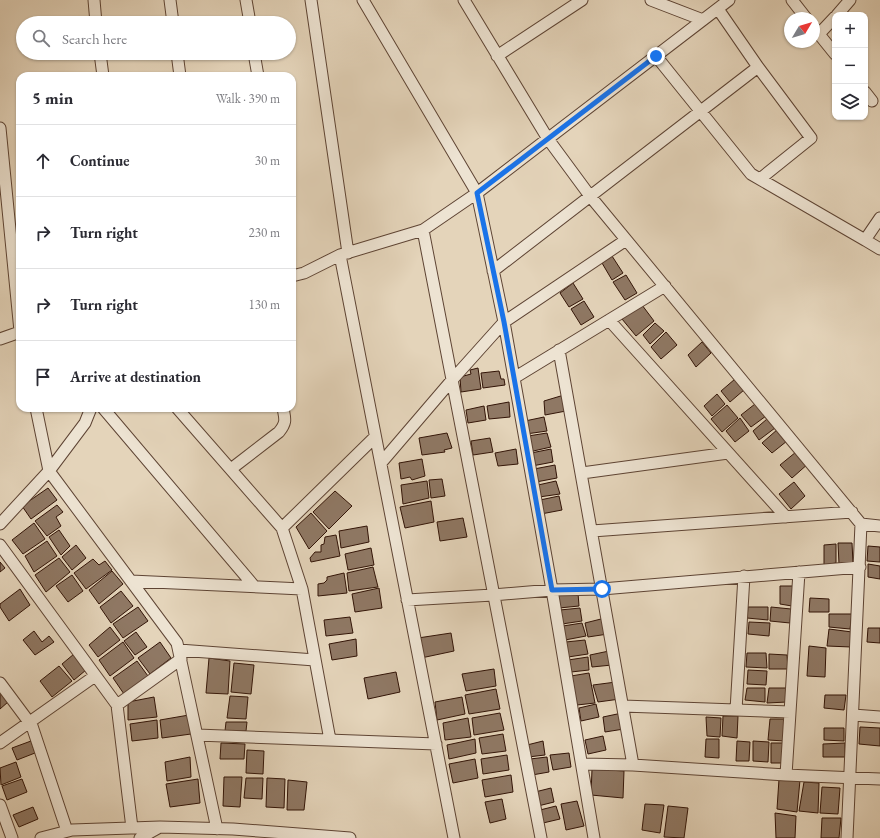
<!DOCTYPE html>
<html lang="en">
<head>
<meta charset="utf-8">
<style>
	body { margin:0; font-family:"EB Garamond",serif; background:#f7f7f7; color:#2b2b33 }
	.controls { position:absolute; right:12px; top:12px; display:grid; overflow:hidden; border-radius:8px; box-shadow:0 1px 3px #0004 }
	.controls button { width:36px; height:36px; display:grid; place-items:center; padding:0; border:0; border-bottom:1px solid #e1e1e2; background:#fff; color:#2b2b33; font:20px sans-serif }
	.compass { position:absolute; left:784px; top:12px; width:36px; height:36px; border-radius:50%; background:#fff; box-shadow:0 1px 3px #0004; rotate:52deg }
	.stop { position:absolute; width:12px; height:12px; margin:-9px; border:3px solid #1a73e8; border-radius:50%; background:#fff }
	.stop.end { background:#1a73e8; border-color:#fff; box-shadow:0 1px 4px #0008 }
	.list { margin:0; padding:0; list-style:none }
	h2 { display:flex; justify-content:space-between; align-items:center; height:52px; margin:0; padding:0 16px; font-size:17px }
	h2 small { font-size:13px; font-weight:400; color:#7c7c81 }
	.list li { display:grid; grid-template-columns:26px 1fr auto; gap:12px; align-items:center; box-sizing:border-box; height:72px; padding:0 16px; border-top:1px solid #e1e1e2 }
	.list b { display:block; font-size:15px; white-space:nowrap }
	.list em { font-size:13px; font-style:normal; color:#7c7c81 }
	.icon { flex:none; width:22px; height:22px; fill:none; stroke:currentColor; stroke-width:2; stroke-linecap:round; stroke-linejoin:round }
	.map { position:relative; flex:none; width:880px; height:838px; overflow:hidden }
	.search { position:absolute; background:#fff; box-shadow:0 1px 3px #0004; left:16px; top:16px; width:280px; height:44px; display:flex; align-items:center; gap:10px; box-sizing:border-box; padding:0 14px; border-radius:22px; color:#7c7c81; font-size:15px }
	.panel { position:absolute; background:#fff; box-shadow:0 1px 3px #0004; left:16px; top:72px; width:280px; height:340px; border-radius:12px }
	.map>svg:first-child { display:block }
</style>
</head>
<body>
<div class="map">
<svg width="880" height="838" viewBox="0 0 880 838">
	<rect width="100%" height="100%" fill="#e4d4ba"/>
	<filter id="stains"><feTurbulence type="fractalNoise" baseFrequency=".005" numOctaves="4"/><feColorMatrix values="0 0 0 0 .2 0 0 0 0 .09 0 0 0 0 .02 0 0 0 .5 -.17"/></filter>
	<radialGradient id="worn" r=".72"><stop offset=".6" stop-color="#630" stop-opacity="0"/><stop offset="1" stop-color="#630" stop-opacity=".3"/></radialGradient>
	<path fill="#8f7864" stroke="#321407" d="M612,256L623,273L612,280L602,263Z
		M626,275L637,293L625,300L613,282Z
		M573,283L583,299L569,307L560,293Z
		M584,301L594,317L581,325L571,309Z
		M642,305L654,321L636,336L622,319Z
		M655,323L664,331L650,344L643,335Z
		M666,332L677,345L661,359L651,347Z
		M702,342L711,353L696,367L688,355Z
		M478,368L481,389L461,392L460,377L471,374L470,370Z
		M499,371L501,379H504L505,385L483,388L481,373Z
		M735,379L744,390L730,402L721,391Z
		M717,394L725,404L712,416L704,406Z
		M564,395L566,411L545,415L544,401Z
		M509,402L510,417L489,419L487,406Z
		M755,404L766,416L751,427L741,415Z
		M727,405L738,418L722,432L711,419Z
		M484,406L486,420L468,423L466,410Z
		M544,417L547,431L526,434L525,421Z
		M740,418L749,431L735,442L726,431Z
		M767,419L775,428L759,440L753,431Z
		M778,429L787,441L772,453L762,443Z
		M447,433L452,448L444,450L445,452L422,455L419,438Z
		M547,433L551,447L529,452L528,436Z
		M490,438L493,452L473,455L471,441Z
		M516,449L518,464L498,466L495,453Z
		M551,449L553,462L532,466L531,453Z
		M796,452L809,463L792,478L780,465Z
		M422,459L425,476L412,480L410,477L401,479L399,463Z
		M555,465L557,478L536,482L534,469Z
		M442,479L445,496L431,498L429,480Z
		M427,481L429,498L403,504L401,485Z
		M556,481L560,494L539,497L538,485Z
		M794,482L805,496L791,509L779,494Z
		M48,488L57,500L31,519L22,506Z
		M335,491L352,506L329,529L313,512Z
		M559,496L562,510L541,514L540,500Z
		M431,501L434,522L405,528L400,507Z
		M57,505L63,512L56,517L61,526L47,536L35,521Z
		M311,513L327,531L309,549L296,527Z
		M463,518L467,537L440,541L437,522Z
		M34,523L45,539L23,554L12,540Z
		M367,526L369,542L341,548L339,531Z
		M59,530L70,546L61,555L49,537Z
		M336,535L340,556L311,562L310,558L315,552H321V545L324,544L325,537Z
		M47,541L57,556L34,572L25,556Z
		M838,543H852L853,563L839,564Z
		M836,544V563L824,565V545Z
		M76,545L86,558L72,570L62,557Z
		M868,546L880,547V562L867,561Z
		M371,548L374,565L348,570L345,554Z
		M59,558L70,572L46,592L35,575Z
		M93,559L99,565L105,561L112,570L86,589L74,573Z
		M0,562L5,568L0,572Z
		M868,564L880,566V579L868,577Z
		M373,567L378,587L349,591L347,573Z
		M112,571L123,584L99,604L89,590Z
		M344,573L347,593L318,596V584L324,583L327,580V577Z
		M72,575L83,591L68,602L56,586Z
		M780,586H793L792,606L780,604Z
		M379,588L382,608L355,612L352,594Z
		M20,589L30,605L9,621L0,607V604Z
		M121,591L133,606L111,623L100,607Z
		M578,593L579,606L559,608L557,596Z
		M810,598L829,599V612H809Z
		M138,607L148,621L123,638L113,624Z
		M748,607H768V620L747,618Z
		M771,607L791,609L790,623L770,621Z
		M580,608L582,621L562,624L560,610Z
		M829,614H852L850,629L829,627Z
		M350,617L353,633L326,636L324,620Z
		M605,618L608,634L588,637L585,623Z
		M749,622L770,623L769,636L748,634Z
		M582,623L586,636L565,640L563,626Z
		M110,627L120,640L98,657L89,645Z
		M868,628H880V643L867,642Z
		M829,629L852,632L851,647L827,646Z
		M34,631L42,642L49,636L54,642L35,655L23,640Z
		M136,632L147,647L135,655L124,641Z
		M451,633L454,651L421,658L418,638Z
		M356,639L357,656L332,660L329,644Z
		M585,640L588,654L568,657L566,642Z
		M123,642L134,658L110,676L99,660Z
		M160,642L171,658L150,674L138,658Z
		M809,646L826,648L825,677L807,676Z
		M609,651L612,665L592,667L590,655Z
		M747,653H766L767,668L746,667Z
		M74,654L86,670L74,680L62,664Z
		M769,654L787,655L788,669H769Z
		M588,657L589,670L571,672L568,660Z
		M209,658L230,661L228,694L206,693Z
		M137,661L148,676L124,694L113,678Z
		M234,663L254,665L251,694L231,692Z
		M59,666L72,681L52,697L40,681Z
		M494,669L496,686L466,691L462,674Z
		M748,670L767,671L766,685L747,684Z
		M396,672L400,692L368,699L364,678Z
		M589,673L595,703L577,705L571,676Z
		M616,682L620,699L598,702L593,685Z
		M747,688H765V702L745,700Z
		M769,688H788L787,702L767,703Z
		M496,689L500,709L469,714L465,695Z
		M0,692L8,702L0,709Z
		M825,695H846L844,710L824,708Z
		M230,696L248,697L246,719L227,718Z
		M154,697L157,717L128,720V702Z
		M462,697L465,714L437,720L435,702Z
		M596,704L599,717L581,721L579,708Z
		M500,713L504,730L474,735L472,718Z
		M622,713L624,729L605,732L603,717Z
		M189,715L191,734L162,738L160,720Z
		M723,716H738L737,738L722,736Z
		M706,717L721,718L720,737L707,736Z
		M468,718L471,737L445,740L443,723Z
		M770,719H785V741L768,740Z
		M157,720L158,738L132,741L130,724Z
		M226,722H247L246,731H225Z
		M860,727L880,728V746L859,744Z
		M824,728H844V741L824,740Z
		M503,734L506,751L482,754L479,738Z
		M603,736L606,750L588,754L585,740Z
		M475,739L476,753L449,759L447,745Z
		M706,739H719V758L705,757Z
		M31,741L35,753L17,760L12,748Z
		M543,741L545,755L528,757L527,745Z
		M737,741L750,742L749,761H736Z
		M753,741L769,742L768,762L753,761Z
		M221,743L245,744L244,759H220Z
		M771,743H785V763H771Z
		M845,743V757H823V744Z
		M247,750L264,751L263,774L246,773Z
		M569,753L571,767L553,770L550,755Z
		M507,755L509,770L483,774L481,759Z
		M190,757L191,777L167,781L165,762Z
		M547,757L549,772L532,775L530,759Z
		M475,759L478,778L453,783L449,764Z
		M16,762L21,777L1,785L0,768Z
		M592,769L624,771L623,798L591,795Z
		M511,775L513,792L485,797L482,780Z
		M224,777H242L240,807L223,806Z
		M246,778H263L262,799L244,798Z
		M267,778L285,779L284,808L266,807Z
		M22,779L27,792L7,800L2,786Z
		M198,779L200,803L170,807L166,784Z
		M779,779L800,780L797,812L777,809Z
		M288,780L307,782L304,810H287Z
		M804,782L819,783L818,813L799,811Z
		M822,787L840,788L838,814L820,813Z
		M551,788L554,802L538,806L535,792Z
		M502,799L506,819L490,823L485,802Z
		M577,801L584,826L566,830L561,804Z
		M645,804L664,805L660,833L642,830Z
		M556,806L560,819L543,823L540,810Z
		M668,806L688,808L684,838L664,837Z
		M33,807L38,819L19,827L13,815Z
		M775,813L796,816L795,838H776Z
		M822,818H841L839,838H821Z"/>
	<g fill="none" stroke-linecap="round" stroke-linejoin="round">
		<defs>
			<path id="minor" d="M94,0L96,23
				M170,0L173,23
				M246,0L250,23
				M311,0L348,253
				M363,0L477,193L504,322L552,590L594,838
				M464,0L548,139L590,196L861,524L847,838
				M651,0L703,20
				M792,0L806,18
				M837,15L850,0
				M814,28L835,54
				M819,34L835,17
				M100,53L103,76
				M177,53L180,76
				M254,53L258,76
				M497,56L582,0
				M656,56L751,174L865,240
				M758,67L811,138L760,179
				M865,92L872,101
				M0,128L20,331
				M880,218L865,240L880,249
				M423,230L541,838
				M340,255L454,838
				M493,271L758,67L718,9
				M292,276L304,273L340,255L423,230L477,193L729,0
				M609,320L786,517
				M0,339L20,332
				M559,350L633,765
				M514,378L665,286
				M91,408L85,423L49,471L177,643L217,829
				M103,408L254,586
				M177,408L282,528L375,437
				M381,463L452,380L504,322L626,240
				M231,469L279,432C287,422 285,419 283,408
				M582,473L728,453
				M0,524L49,471L36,408
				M861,524L880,526
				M282,528L302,589
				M592,531L852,512
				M0,545L117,705L132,828
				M131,581L302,589L330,740
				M407,600L493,595L552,590L602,589L860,567
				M179,650L315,660
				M0,683L32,726L67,831
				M117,705L181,659
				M623,706L790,712
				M736,710L744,576
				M853,715L880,717
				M197,735L436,744
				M0,743L95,676
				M582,764L633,765L786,775L880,779
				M786,775L799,572
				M0,805L12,838
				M41,838L72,830L160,827L233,829L350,838
				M140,838L158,828"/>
		</defs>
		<use href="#minor" stroke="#5e4434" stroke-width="13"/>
		<use href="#minor" stroke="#ede3d2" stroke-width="11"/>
	</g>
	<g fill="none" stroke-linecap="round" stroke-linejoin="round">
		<path stroke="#1a73e8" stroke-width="5" d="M602,589L552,590L504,322L477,193L656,56"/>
	</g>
	<rect width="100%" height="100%" filter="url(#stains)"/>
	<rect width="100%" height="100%" fill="url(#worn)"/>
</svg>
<div class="controls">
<button>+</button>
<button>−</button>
<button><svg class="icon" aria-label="layers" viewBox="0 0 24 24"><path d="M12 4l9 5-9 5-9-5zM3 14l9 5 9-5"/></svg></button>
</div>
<svg class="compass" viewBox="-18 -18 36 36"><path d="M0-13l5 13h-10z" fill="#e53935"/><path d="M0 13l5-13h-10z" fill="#7c7c81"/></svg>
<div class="stop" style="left:602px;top:589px"></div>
<div class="stop end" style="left:656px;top:56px"></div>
<div class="search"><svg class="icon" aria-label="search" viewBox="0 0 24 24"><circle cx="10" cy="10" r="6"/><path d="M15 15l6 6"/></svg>Search here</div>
<section class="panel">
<h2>5 min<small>Walk · 390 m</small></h2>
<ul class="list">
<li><svg class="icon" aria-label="ahead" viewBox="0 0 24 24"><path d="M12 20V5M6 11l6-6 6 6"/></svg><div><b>Continue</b></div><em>30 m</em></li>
<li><svg class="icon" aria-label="right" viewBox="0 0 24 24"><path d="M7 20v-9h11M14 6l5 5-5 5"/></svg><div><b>Turn right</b></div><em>230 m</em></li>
<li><svg class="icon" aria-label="right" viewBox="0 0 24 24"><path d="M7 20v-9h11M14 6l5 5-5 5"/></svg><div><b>Turn right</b></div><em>130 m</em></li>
<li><svg class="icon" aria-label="arrive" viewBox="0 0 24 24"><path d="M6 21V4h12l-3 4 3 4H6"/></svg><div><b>Arrive at destination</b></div></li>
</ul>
</section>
</div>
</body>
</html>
